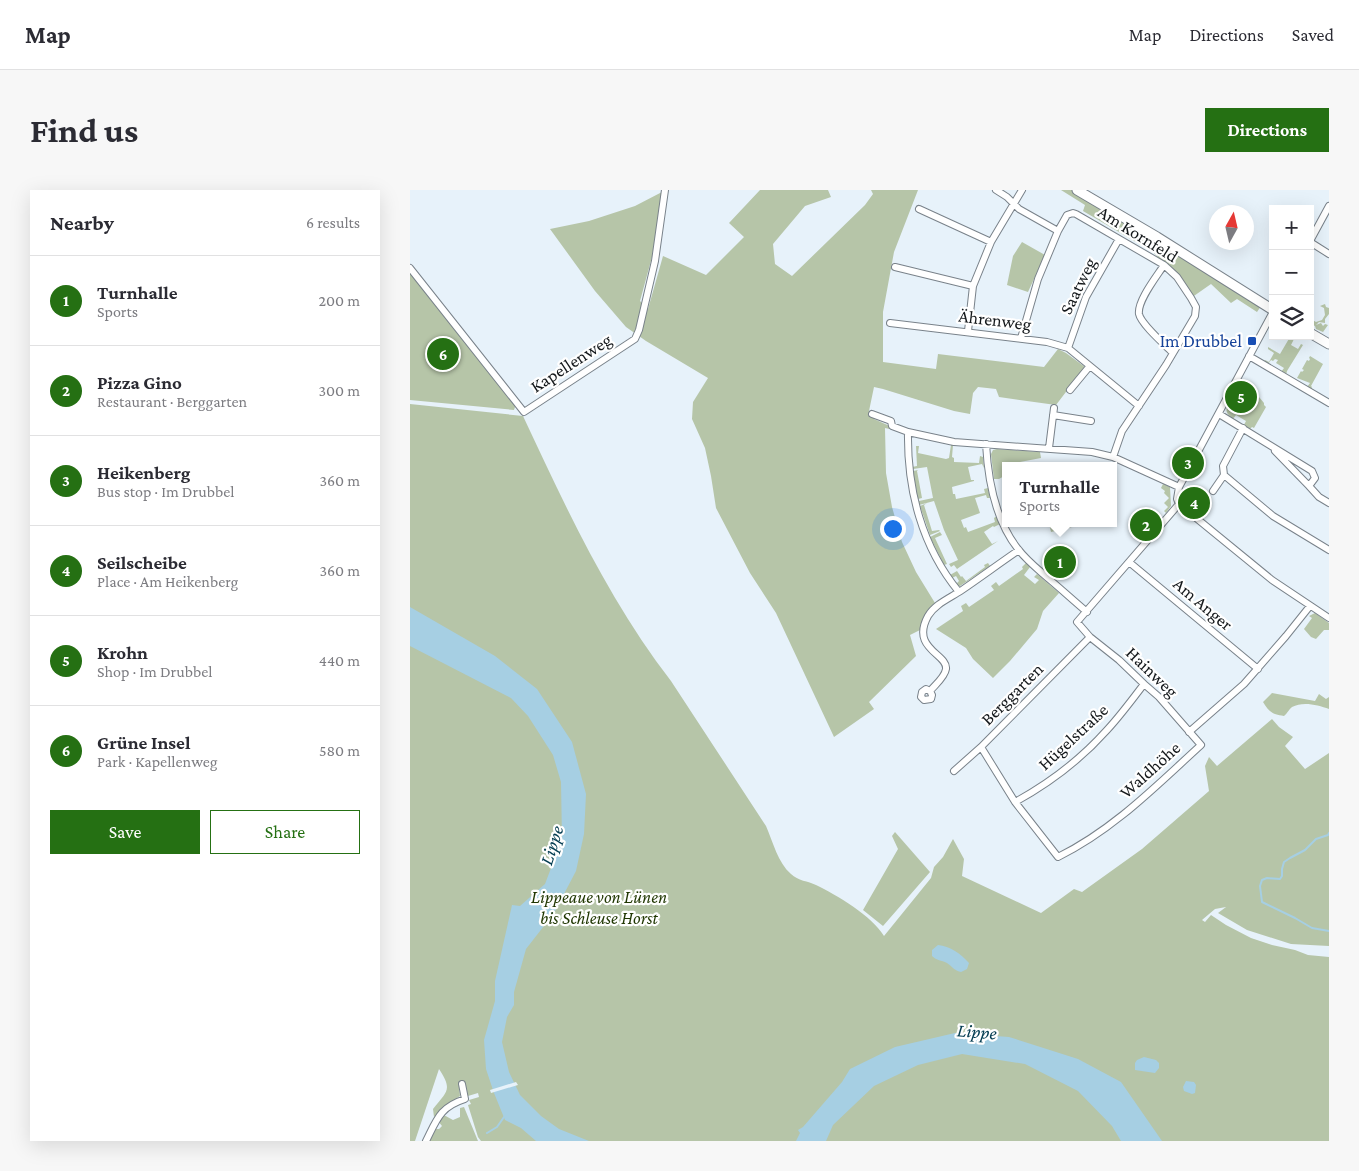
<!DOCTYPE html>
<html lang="en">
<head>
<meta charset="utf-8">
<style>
	body { margin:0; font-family:"Crimson Pro",serif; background:#f7f7f7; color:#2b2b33 }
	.controls { position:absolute; right:15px; top:15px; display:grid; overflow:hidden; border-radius:0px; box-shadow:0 5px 20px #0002 }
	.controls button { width:45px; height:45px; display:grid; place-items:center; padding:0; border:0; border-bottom:1px solid #e1e1e2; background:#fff; color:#2b2b33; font:25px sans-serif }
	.compass { position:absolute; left:799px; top:15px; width:45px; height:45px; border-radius:50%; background:#fff; box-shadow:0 5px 20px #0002; rotate:8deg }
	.you { position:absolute; left:482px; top:338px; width:18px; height:18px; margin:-12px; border:4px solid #fff; border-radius:50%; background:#1a73e8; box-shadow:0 0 0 8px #1a73e833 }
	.badge { display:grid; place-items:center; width:32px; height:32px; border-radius:50%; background:#257013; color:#fff; font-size:16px; font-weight:700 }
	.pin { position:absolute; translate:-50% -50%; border:2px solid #fff; box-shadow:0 1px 5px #0006 }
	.popup { position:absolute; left:592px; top:272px; width:115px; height:65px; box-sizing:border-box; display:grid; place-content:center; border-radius:0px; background:#fff; filter:drop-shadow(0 1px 4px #0005); font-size:16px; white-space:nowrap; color:#7c7c81 }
	.popup b { font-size:19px; color:#2b2b33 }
	.popup::after { content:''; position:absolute; left:50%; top:100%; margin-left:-10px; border:10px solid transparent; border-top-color:#fff }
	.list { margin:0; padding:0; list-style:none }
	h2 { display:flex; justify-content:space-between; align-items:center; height:65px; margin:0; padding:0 20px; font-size:21px }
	h2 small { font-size:16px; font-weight:400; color:#7c7c81 }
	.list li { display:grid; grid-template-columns:32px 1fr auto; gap:15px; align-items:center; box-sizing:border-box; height:90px; padding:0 20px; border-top:1px solid #e1e1e2 }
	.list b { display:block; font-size:19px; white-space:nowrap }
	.list p { margin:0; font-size:16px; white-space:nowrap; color:#7c7c81 }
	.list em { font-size:16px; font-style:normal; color:#7c7c81 }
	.actions { display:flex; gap:10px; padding:15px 20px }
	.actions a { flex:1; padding:11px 0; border:1px solid #257013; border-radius:0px; text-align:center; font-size:18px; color:#257013 }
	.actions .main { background:#257013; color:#fff }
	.icon { flex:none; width:28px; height:28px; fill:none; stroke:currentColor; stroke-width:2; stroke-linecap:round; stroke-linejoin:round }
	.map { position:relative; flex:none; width:919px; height:951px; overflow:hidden; border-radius:0px }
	header { display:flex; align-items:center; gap:30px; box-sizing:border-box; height:70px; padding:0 25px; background:#fff; border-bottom:1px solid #e1e1e2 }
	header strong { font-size:24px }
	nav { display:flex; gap:28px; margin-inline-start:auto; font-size:18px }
	.intro { display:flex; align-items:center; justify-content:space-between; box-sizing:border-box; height:120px; padding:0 30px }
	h1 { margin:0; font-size:35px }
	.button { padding:12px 22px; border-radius:0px; background:#257013; color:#fff; font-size:18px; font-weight:700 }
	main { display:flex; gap:30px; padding:0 30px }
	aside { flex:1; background:#fff; border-radius:0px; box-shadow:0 5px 20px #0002 }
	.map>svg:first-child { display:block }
</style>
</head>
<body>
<header>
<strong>Map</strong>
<nav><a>Map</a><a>Directions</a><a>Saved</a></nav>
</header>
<div class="intro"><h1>Find us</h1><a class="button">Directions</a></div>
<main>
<aside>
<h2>Nearby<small>6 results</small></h2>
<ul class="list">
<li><span class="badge">1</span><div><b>Turnhalle</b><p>Sports</p></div><em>200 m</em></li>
<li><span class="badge">2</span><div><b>Pizza Gino</b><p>Restaurant · Berggarten</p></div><em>300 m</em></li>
<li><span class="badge">3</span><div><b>Heikenberg</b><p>Bus stop · Im Drubbel</p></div><em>360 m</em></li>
<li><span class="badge">4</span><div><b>Seilscheibe</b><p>Place · Am Heikenberg</p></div><em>360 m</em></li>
<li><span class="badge">5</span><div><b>Krohn</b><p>Shop · Im Drubbel</p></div><em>440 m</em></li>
<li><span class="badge">6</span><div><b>Grüne Insel</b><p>Park · Kapellenweg</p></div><em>580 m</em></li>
</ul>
<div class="actions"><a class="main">Save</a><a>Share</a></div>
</aside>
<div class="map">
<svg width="919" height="951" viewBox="0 0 919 951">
	<rect width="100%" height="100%" fill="#e7f2fa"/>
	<path fill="#b6c5a8" d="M350,0H418L421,7L395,16L363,54L365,74L382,86L455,15L463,4L461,0H508L484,62L473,122V172L526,179L528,164L634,177L648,159L656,163L675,177L646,215L589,207L586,199L568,197L563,203L560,224L544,221L473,199L464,197L459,221L464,223V229L493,242L475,238L476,283L482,317L492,352L506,382L525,413L517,422L510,440L500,445L506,466L459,512L464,519L424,547L366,423L340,383L306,318L301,286L295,258L282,229L283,212L298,188L236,151L216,137L185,101L140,39L179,31L225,16L252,2L242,67L230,111L238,119L253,66L296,85L334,47L319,33Z
		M651,0H667L853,113L847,122L827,109L821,113L801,94L781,108L767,87L743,62L673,21L675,15Z
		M612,52L635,65L618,102L597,95L603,66Z
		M0,81L106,214L104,220L0,210Z
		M915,114L916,117L919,118V124L915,129V133L909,132L906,135L911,133L913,136L915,134L918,135L913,142L906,139L905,136L900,133L901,129L906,132L912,130L915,125L914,118L910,116Z
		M880,147L884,149L881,155L888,159L891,154L893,155L877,181L876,185L871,182L874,178L866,173L868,170L865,169L863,171L861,170L858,174L854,171L855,170L859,172L864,163L858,159V157L870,164Z
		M900,166L913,174L901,196L902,197L901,199L897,197L900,193L887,188L891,181L892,182L894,180L892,179L897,170L899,171L900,169L899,168Z
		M841,203L849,207L854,213V215L856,217L844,238L842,237L840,239L834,235L836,231L826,225L823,229C819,225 815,223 817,217L819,218V220L823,222L825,218L821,216L820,217L818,216L822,206L824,207L822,214L833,219Z
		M0,214L113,226C156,318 199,411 261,491L356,636C363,652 368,673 381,684C388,691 398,691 406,695C427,705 462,726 474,746L521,688L524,677L533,667L543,649L554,669L552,686L631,723L664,699L672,702L732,659L799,601L795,576L799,567L807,576L862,529L869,537L883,547L875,556L895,579L919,563V756L881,754L837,740L808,723L816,717L805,719L792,730L795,732L801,725L816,735L841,748L862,755L885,760L898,765L919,767V951H71L68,947L58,915L61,914L59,910L69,907L68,903L58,906L55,894L49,895L50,906L34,917L24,927L23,919C37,901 43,900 29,879L5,951H0Z
		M541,255H543L542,267L544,268V272L569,273L570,266L573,267L574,278L572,274L558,277L561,290H564V291L542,297L543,304H545L546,309L575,303L574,299L578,298L580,308H577L576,305L565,308L570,323L551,330L554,338L556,337L558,342L585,332L584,328L587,326L590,334L584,337L583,336L574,342L582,354L588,351L547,379L544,375L541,377L539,374L548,370L534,340L524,311L509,315V311L523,308L517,277L503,279L502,277L507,276L506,256H509L508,263L536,269L539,268Z
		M587,259L630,262L631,268L595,275L596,285L589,289H584L581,264L583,260Z
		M508,280L507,281L512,308L508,309L503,281Z
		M753,294L760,297L761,316L756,323L754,321L758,317L754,313L759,308L754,303L755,301L751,298Z
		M517,313L514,315L522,341L529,340L530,341L520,345L510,316Z
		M639,333H661L662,337L641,342Z
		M530,342L532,345L525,348L537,374L534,375L520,347Z
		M578,373L580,376L550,396H548L546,394L549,391L546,386L542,388L540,385L547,381L551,387L552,386L556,391L575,377L574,375Z
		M616,373L620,377L614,385L625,394L629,390L624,387L627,384L649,403L633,421L627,439L600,471L583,488L563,469L556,458L526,439L553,421L551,416L556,413L559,417L584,400L581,396L586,392L589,396L613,379L612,377Z
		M905,423L919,433V440H914L906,449L901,447L894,439L902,428L899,426Z
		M862,503L905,511L909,504L916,509L919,507V519C908,515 893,511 882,517C879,519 877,524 874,526C863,525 859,522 853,512Z
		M485,642L520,682L473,736L453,720L488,659L482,646Z
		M54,917L68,951H18L24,939H29L32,936L28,931L32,924L43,930L50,927V918Z"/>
	<path fill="#a6cfe3" d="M0,417L85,466L127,499L162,552L176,604L174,644L166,681L144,723L116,759L104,802V815L97,827L92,852L99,882L110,905L131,926L149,939L179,951H126L111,938L95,930L84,903L76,879L74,850L85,811V791L102,715L110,716L135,694L152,649L151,592L143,565L118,526L101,508L0,456Z
		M528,755C540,756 551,764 559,773L557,779L551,782C543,780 543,777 537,773C531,770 527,771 522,766V760Z
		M545,843L599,847L668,869L711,892L752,951H711L702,936L668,901L615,874L552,864L508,875L464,896L423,935L416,951H386L390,943L388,940L393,937L432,892L440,879L485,857Z
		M734,867L746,870L749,873V878L745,883L725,880V873L727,870Z
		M776,891L784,892L786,895L785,903L782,904L774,901L773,897Z"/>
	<path fill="#e7f2fa" d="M106,892L108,895L81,903L80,900Z"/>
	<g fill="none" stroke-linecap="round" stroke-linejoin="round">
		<path stroke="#a6cfe3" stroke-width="2" d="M919,643L918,645L906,649L895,660L880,668L874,672L872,679V686L870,689L857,688L852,690L850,696L852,712L885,728L902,738L919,741
			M77,943L87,937L94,927"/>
		<defs>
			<path id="minor" d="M586,0L597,7L609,19L648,41
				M509,19L581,52
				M900,51L919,16
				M900,52L919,64
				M754,75C747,86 727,111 729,124C731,134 755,155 763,163
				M485,77L563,96
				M0,78L114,222L225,149L229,140L245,71L255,0
				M480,133L637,152L658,158L729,216
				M558,141L563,96L581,52L612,0
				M611,148L628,89L648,41L657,25L663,23L666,24L754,75L767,87L781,108L786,117L785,126L756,175L712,241L703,267
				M658,158L676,107L709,49
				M839,166L919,213
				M660,200L679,177
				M462,224L481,231L482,236L498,242L544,252L682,262L703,267L769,297
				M809,224L902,281L905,288L899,296L909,307L919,313
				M643,225L681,231
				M833,238L813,276L814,285L863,326L919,360
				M498,242C497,300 512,357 549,402
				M576,254C578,291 585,330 608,359C617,371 629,380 639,389C652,400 664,411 677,422
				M639,258L644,218
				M865,261L899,296
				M803,301L814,285
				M769,314L767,309L769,297L863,122
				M769,314L862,390L919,428
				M719,372L848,479
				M520,501L522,505L521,509L514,510L511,507L512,502L516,499L520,501C525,495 535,487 536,479C538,464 500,459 518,426C525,414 540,408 552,400C571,387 590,373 609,360
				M779,542L834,494L876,446L900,416
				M571,557L605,612L648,667C703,640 746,596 791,555L749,507L734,494L709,470L680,447L667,432L769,314
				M544,581L571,557L680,447
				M605,612C638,594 672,568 697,540C710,526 722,510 734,494
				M16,951C27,929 30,917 55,909L52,894"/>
			<path id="tertiary" d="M667,0L747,47L863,120
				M900,143L919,154"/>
		</defs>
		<use href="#minor" stroke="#79828a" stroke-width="8"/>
		<use href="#tertiary" stroke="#79828a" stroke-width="11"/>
		<use href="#minor" stroke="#fff" stroke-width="6"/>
		<use href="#tertiary" stroke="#fff" stroke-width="9"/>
	</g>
	<rect fill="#1a4fb4" stroke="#fff" stroke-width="2" x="837" y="146" width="10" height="10" rx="2.5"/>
	<g text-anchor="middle" stroke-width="4.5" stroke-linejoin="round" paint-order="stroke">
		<g font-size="18" fill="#14181b" stroke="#fff">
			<text transform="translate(728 44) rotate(32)" y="6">Am Kornfeld</text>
			<text transform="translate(668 96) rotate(-64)" y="6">Saatweg</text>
			<text transform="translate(585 130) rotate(7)" y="6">Ährenweg</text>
			<text transform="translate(161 173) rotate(-33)" y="6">Kapellenweg</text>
			<text transform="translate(793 414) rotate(40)" y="6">Am Anger</text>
			<text transform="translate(742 482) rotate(44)" y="6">Hainweg</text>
			<text transform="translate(602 504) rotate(-45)" y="6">Berggarten</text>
			<text transform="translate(663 547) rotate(-43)" y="6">Hügelstraße</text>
			<text transform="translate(740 580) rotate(-42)" y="6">Waldhöhe</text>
		</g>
		<g font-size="18" fill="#164399" stroke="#fff" text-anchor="end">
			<text x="832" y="157">Im Drubbel</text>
		</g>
		<g font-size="18" font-style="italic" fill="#1f3600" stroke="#fff">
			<text x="189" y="713">Lippeaue von Lünen<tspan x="189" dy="21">bis Schleuse Horst</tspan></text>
		</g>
		<g font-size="19" font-style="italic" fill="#033c51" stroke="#fff">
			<text transform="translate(141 655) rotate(-72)" y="7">Lippe</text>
			<text transform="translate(567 841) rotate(5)" y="7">Lippe</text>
		</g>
	</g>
</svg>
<div class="controls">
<button>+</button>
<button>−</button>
<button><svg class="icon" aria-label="layers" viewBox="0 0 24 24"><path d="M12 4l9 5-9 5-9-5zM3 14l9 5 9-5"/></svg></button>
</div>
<svg class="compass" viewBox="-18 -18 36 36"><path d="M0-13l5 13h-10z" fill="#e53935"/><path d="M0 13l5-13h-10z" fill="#7c7c81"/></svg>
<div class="you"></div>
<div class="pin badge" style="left:650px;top:372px">1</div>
<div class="popup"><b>Turnhalle</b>Sports</div>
<div class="pin badge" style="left:736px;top:335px">2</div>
<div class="pin badge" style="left:778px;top:273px">3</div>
<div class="pin badge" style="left:784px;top:313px">4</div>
<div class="pin badge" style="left:831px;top:207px">5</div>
<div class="pin badge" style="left:33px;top:164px">6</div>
</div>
</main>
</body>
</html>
